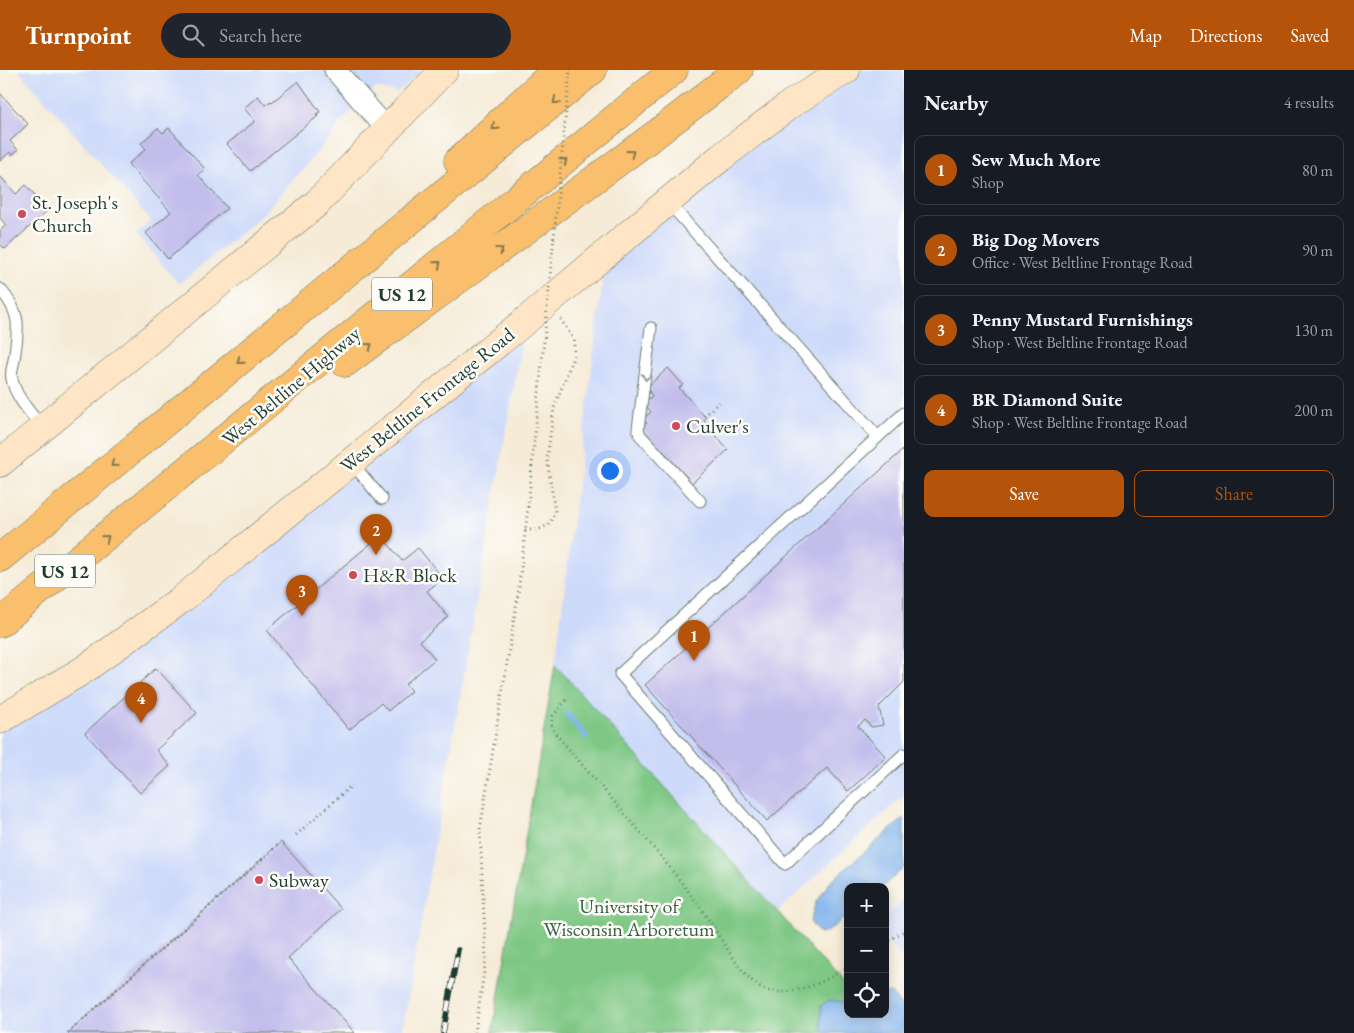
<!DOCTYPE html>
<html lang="en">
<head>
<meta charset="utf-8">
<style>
	body { margin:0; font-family:"EB Garamond",serif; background:#20242c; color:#f1f3f6 }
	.controls { position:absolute; right:15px; bottom:15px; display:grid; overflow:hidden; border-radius:10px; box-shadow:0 2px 12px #0003 }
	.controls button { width:45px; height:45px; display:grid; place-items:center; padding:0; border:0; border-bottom:1px solid #363941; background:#171b24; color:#f1f3f6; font:25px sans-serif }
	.you { position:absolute; left:609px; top:400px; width:18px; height:18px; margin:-12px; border:4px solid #fff; border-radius:50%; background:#1a73e8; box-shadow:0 0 0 8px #1a73e833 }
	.badge { display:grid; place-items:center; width:32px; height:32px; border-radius:50%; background:#b45309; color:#fff; font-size:16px; font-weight:700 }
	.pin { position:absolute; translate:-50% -41px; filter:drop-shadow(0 1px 2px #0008) }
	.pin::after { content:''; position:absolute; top:26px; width:18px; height:15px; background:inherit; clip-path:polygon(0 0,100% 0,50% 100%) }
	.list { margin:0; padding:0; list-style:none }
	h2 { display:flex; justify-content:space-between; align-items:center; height:65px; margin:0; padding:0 20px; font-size:21px }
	h2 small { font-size:16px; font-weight:400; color:#9ea1a6 }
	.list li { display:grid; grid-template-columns:32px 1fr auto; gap:15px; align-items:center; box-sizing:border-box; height:70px; margin:0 10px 10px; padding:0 10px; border:1px solid #363941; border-radius:10px }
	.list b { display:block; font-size:19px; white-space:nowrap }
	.list p { margin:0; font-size:16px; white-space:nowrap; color:#9ea1a6 }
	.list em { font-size:16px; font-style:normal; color:#9ea1a6 }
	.actions { display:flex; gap:10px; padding:15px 20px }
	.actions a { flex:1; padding:11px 0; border:1px solid #b45309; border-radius:10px; text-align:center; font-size:18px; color:#b45309 }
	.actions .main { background:#b45309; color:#fff }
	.icon { flex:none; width:28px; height:28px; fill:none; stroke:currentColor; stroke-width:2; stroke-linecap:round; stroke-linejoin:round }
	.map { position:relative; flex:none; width:904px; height:963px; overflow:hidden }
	header { display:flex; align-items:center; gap:30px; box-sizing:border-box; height:70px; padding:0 25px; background:#b45309; color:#fff }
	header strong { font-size:24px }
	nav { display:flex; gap:28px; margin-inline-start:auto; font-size:18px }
	.search { width:350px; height:45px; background:#20242c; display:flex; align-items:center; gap:12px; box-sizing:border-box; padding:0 18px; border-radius:28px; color:#9ea1a6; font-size:19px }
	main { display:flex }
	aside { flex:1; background:#171b24 }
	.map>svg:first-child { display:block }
</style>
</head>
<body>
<header>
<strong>Turnpoint</strong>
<div class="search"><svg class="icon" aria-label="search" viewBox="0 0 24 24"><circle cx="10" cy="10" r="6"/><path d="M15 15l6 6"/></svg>Search here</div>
<nav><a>Map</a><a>Directions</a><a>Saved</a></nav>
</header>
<main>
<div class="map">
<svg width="904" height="963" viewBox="0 0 904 963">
	<rect width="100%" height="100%" fill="#fdfcf7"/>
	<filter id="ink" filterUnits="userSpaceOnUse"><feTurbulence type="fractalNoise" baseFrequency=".02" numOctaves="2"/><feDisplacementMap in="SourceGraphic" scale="10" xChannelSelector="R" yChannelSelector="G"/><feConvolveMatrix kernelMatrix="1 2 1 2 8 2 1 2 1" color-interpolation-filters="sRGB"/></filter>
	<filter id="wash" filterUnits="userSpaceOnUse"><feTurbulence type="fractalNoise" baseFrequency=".0096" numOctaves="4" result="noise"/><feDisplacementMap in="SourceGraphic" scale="20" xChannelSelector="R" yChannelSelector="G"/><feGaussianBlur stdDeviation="1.12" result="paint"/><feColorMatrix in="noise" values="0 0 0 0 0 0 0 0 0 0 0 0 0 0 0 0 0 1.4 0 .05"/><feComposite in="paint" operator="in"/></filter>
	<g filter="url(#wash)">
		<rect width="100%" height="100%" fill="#f5ebd7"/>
		<path fill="#cedafa" d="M18,0H422L403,18L396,22L376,18L338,54L335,62L261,146L179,214L136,164L151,151Z
			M846,0H904V725L777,842L555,595L606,183Z
			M525,251L402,963H0V650Z
			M904,830V890L885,869V846Z"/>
		<path fill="#7ec784" stroke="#4e825c" d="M555,595L848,920V944L887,963H492Z"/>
		<path fill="#81b3ed" stroke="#507890" d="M904,748V798L882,817H848V845L828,861L820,864L810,852L816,832L831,811Z
			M891,923L904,939V963H825L821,957V936L829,930L848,933V944H885V924Z"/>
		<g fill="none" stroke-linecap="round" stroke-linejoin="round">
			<path stroke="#81b3ed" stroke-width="5.5" d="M567,644L586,667"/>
		</g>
		<g id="blocks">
			<path fill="#c3bdec" d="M298,11L320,42L316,44L318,46L250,101L227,74L255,51L244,38L258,26L265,35L271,31L272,32Z
				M0,23L28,54L10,71L18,80L12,85L10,82L0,91Z
				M158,58L163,63L169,58L205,99L198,105L227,138L168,189L146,163L171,142L128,94L146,79L141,73Z
				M0,106L16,124L26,115L48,140L5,179L0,174V161L6,155L0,148Z
				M668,298L683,315L679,318L706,348L704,350L709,355L707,356L728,380L692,413L642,358L647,353L643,349L651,342L644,333L652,326L647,317Z
				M904,379V612L879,637L883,655L871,657L865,650L858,656L886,687L848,721L827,698L767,751L645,615Z
				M381,465L402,491L418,478L443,508L427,521L448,547L420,571L435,589L405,614L411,621L388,641L381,633L349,660L267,560Z
				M156,598L197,643L156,680L170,696L140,723L85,663Z
				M281,772L341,839L288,888L355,963H68Z"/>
		</g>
	</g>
	<g filter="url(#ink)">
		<use href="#blocks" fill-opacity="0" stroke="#6a7a6d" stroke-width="1"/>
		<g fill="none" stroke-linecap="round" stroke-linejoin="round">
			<defs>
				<path id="lane" d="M667,131L878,367
					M0,219C23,245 18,259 14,290C13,296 10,304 12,309C15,327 32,344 42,358
					M651,258L638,359L640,365L700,431
					M904,343L620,604L785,794L904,684
					M351,392L382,429"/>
				<path id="street" d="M335,0L386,58"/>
				<path id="secondary" d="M0,393L317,133L444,0
					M0,650L85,599L182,529L525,251L720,88L792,33L846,0"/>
				<path id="highway" d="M458,91L556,0
					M345,293L656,64L739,0
					M0,488L593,0
					M0,553L674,0"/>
			</defs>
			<use href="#lane" stroke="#6a7a6d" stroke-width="13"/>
			<use href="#street" stroke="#6a7a6d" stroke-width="23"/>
			<use href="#secondary" stroke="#6a7a6d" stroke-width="29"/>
			<use href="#highway" stroke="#6a7a6d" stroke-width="29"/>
			<path stroke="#6a7a6d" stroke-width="3" stroke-dasharray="1 4" stroke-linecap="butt" d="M704,346L719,332
				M525,460H537L549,455L555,442L547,389L554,338L574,285V270L560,248
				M566,630L553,646L551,654L555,663C608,726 665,786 711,853C722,871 746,913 766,920C793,928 826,911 848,897
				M296,765L352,715
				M885,873L904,861
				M68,963L278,775
				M475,963L486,888L480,760L518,525L528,437"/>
			<use href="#lane" stroke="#fff" stroke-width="11"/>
			<use href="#street" stroke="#fff" stroke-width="21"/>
			<use href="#secondary" stroke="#fde5c5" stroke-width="28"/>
			<use href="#highway" stroke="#f9bf6d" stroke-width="28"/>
			<defs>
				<path id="rail" d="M443,963L458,880"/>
			</defs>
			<use href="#rail" stroke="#1f3d34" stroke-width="5.5"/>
			<use href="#rail" stroke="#fdfcf7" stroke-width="4" stroke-dasharray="11" stroke-linecap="butt"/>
			<path stroke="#6a7a6d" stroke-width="3" stroke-dasharray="1 4" stroke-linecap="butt" d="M528,437L570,0"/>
		</g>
		<defs><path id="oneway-chevron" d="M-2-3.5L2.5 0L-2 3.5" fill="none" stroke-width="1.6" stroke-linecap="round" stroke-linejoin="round" transform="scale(1.25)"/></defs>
		<g stroke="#81784e">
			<use href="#oneway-chevron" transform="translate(556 31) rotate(140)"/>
			<use href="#oneway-chevron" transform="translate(495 57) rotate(137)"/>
			<use href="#oneway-chevron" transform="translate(631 83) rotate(-36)"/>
			<use href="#oneway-chevron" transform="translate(564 91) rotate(-40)"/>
			<use href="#oneway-chevron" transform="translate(500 180) rotate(-36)"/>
			<use href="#oneway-chevron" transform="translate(438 194) rotate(-40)"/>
			<use href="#oneway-chevron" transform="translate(369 276) rotate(-36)"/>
			<use href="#oneway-chevron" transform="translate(240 291) rotate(141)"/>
			<use href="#oneway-chevron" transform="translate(114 394) rotate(141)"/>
			<use href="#oneway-chevron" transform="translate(106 468) rotate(-39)"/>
		</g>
		<use stroke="#8f9e9a" href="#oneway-chevron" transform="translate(646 307) rotate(98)"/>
	</g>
	<g fill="#d1495b" stroke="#fdfcf7" stroke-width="2">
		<circle cx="22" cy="144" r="5"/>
		<circle cx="676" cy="356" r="5"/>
		<circle cx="353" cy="505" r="5"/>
		<circle cx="259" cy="810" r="5"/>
	</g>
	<g text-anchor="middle" stroke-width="5" stroke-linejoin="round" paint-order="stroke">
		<g fill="#fdfcf7" stroke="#62766e" stroke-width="1">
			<rect x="372" y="207.5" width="60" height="33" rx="4"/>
			<rect x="35" y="484.5" width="60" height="33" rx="4"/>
		</g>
		<g font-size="19" font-weight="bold" fill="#1f3d34">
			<text x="402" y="231">US 12</text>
			<text x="65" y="508">US 12</text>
		</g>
		<g font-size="20" fill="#1f3d34" stroke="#fdfcf7" text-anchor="start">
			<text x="32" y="139">St. Joseph's<tspan x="32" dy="23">Church</tspan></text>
			<text x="686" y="363">Culver's</text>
			<text x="363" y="512">H&amp;R Block</text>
			<text x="269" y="817">Subway</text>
		</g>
		<g font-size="20" fill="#1f3d34" stroke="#fdfcf7">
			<text transform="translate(291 316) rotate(-40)" y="7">West Beltline Highway</text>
			<text transform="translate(427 330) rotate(-39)" y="7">West Beltline Frontage Road</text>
		</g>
		<g font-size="20" fill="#376048" stroke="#fdfcf7">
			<text x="629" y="843">University of<tspan x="629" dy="23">Wisconsin Arboretum</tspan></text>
		</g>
	</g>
</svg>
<div class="controls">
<button>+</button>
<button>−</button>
<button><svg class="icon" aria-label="locate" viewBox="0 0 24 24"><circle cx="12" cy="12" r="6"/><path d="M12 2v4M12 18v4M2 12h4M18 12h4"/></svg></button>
</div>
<div class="you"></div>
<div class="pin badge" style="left:694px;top:591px">1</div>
<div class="pin badge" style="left:376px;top:485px">2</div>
<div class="pin badge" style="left:302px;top:546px">3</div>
<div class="pin badge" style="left:141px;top:653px">4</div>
</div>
<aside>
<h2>Nearby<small>4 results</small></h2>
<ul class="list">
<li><span class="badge">1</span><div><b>Sew Much More</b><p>Shop</p></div><em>80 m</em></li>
<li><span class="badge">2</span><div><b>Big Dog Movers</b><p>Office · West Beltline Frontage Road</p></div><em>90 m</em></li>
<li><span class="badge">3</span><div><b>Penny Mustard Furnishings</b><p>Shop · West Beltline Frontage Road</p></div><em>130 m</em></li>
<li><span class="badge">4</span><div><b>BR Diamond Suite</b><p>Shop · West Beltline Frontage Road</p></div><em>200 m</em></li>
</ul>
<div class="actions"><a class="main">Save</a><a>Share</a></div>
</aside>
</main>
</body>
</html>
